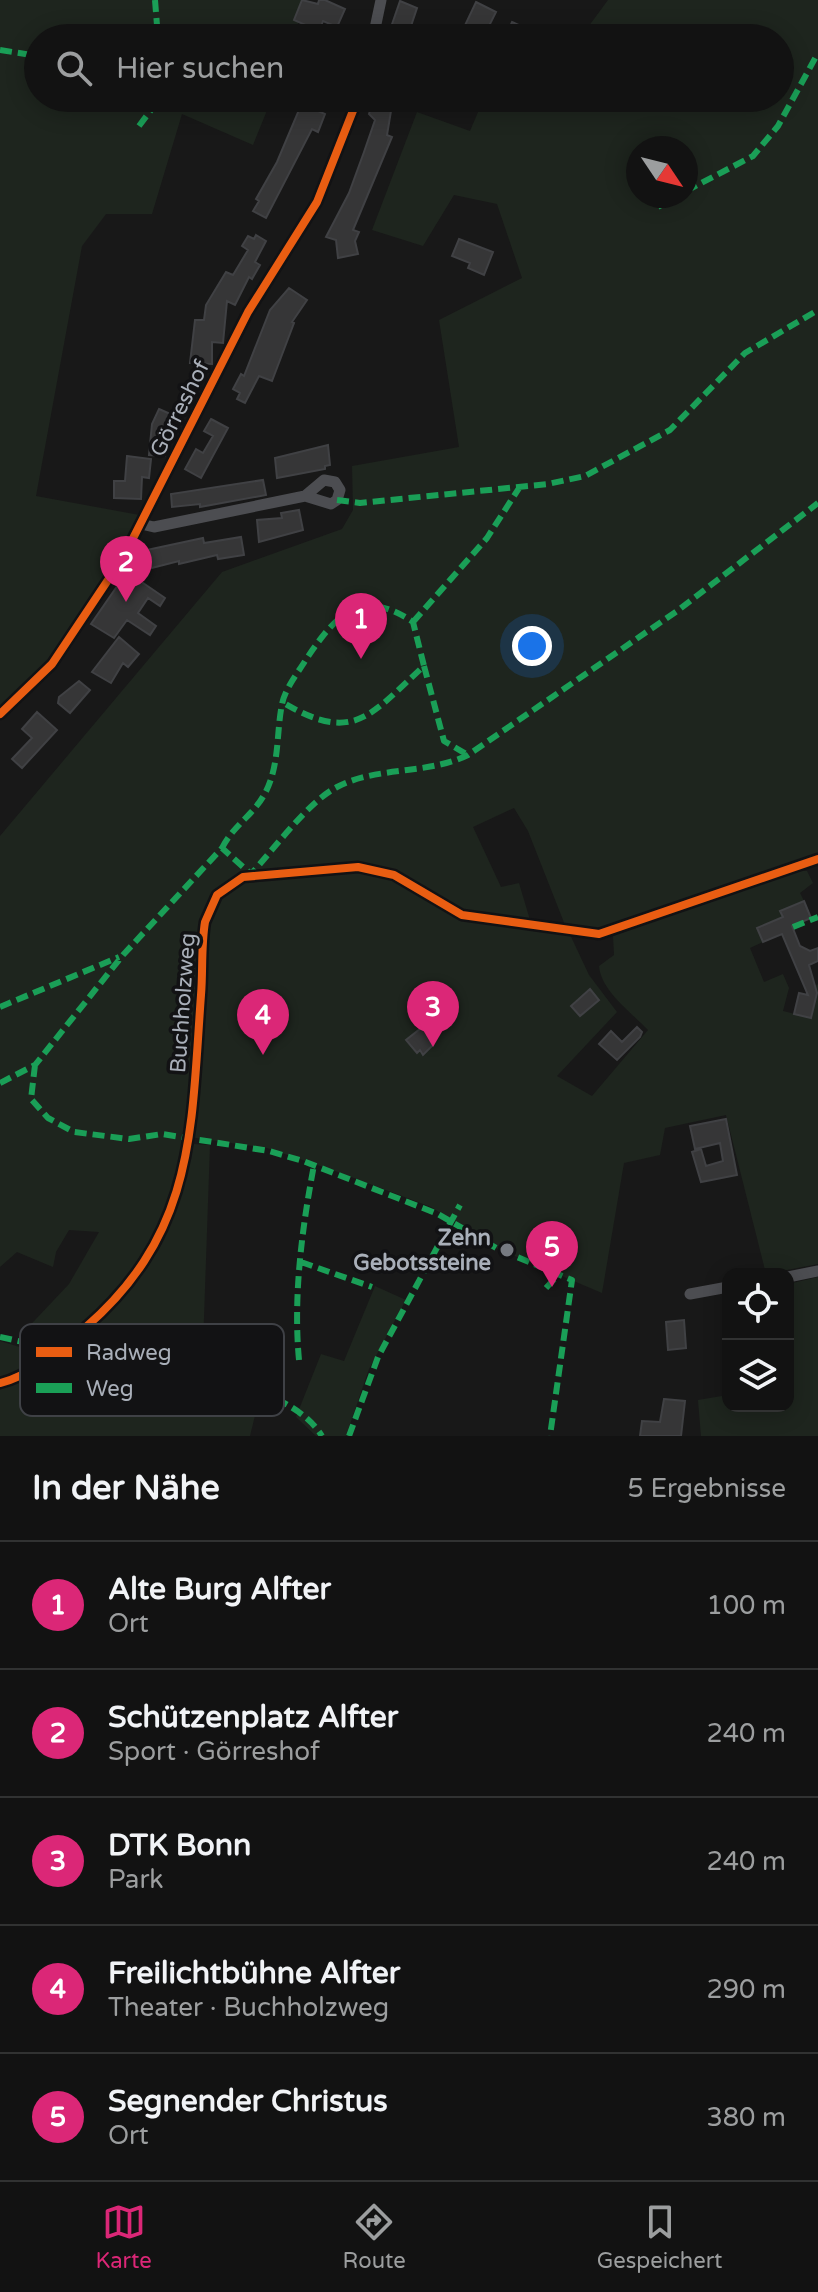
<!DOCTYPE html>
<html lang="de">
<head>
<meta charset="utf-8">
<style>
	body { margin:0; font-family:"Varela Round",sans-serif; background:#1f2020; color:#f1f3f6 }
	.controls { position:absolute; right:24px; bottom:24px; display:grid; overflow:hidden; border-radius:16px; box-shadow:0 4px 20px #0003 }
	.controls button { width:72px; height:72px; display:grid; place-items:center; padding:0; border:0; border-bottom:2px solid #313232; background:#121212; color:#f1f3f6; font:40px sans-serif }
	.compass { position:absolute; left:626px; top:136px; width:72px; height:72px; border-radius:50%; background:#121212; box-shadow:0 4px 20px #0003; rotate:125deg }
	.you { position:absolute; left:532px; top:646px; width:28px; height:28px; margin:-20px; border:6px solid #fff; border-radius:50%; background:#1a73e8; box-shadow:0 0 0 12px #1a73e833 }
	.badge { display:grid; place-items:center; width:52px; height:52px; border-radius:50%; background:#db2777; color:#fff; font-size:26px; font-weight:700 }
	.pin { position:absolute; translate:-50% -66px; filter:drop-shadow(0 2px 4px #0008) }
	.pin::after { content:''; position:absolute; top:42px; width:28px; height:24px; background:inherit; clip-path:polygon(0 0,100% 0,50% 100%) }
	.list { margin:0; padding:0; list-style:none }
	h2 { display:flex; justify-content:space-between; align-items:center; height:104px; margin:0; padding:0 32px; font-size:34px }
	h2 small { font-size:26px; font-weight:400; color:#9c9e9f }
	.list li { display:grid; grid-template-columns:52px 1fr auto; gap:24px; align-items:center; box-sizing:border-box; height:128px; padding:0 32px; border-top:2px solid #313232 }
	.list b { display:block; font-size:30px; white-space:nowrap }
	.list p { margin:0; font-size:26px; white-space:nowrap; color:#9c9e9f }
	.list em { font-size:26px; font-style:normal; color:#9c9e9f }
	.icon { flex:none; width:44px; height:44px; fill:none; stroke:currentColor; stroke-width:2; stroke-linecap:round; stroke-linejoin:round }
	.map { position:relative; flex:none; width:818px; height:1436px; overflow:hidden }
	.search { position:absolute; background:#121212; box-shadow:0 4px 20px #0003; left:24px; right:24px; top:24px; height:88px; display:flex; align-items:center; gap:20px; box-sizing:border-box; padding:0 28px; border-radius:44px; color:#9c9e9f; font-size:30px }
	.sheet { height:744px; background:#121212 }
	nav { display:flex; justify-content:space-around; align-items:center; box-sizing:border-box; height:112px; border-top:2px solid #313232; background:#121212; font-size:22px; color:#9c9e9f }
	nav a { display:grid; justify-items:center; gap:4px }
	nav .on { color:#db2777 }
	.map>svg:first-child { display:block }
</style>
</head>
<body>
<div class="map">
<svg width="818" height="1436" viewBox="0 0 818 1436">
	<rect width="100%" height="100%" fill="#181818"/>
	<path fill="#1e251e" fill-rule="evenodd" d="M0,0H305L294,38H38V98H272L253,145L182,114L152,214H106L82,246L36,496L145,516L80,625L0,714Z
		M608,0H818V854L602,929L566,926L589,975L617,1012L557,1076L592,1096L648,1030C632,1013 601,991 599,966L614,955L613,936L794,871H807L813,883L800,893L804,901L780,911L783,918L763,942L750,948L764,982L783,974L789,988L783,1011L811,1018L815,986L818,984V1264L766,1274L726,1115L665,1128L660,1155L624,1163L602,1293L498,1249L431,1207L338,1172L267,1148L189,1137C176,1181 163,1225 140,1264C123,1291 81,1326 55,1346H37L19,1337L69,1284L99,1232L69,1230L56,1252L53,1267L17,1252L0,1267V836L222,572L342,529L353,510L352,466L459,447L439,320L522,278L497,204L454,195L423,246L372,230L417,112L470,131L484,98H780V38H580ZM638,148H686V196H638ZM514,808L528,831L565,925L530,920L519,883L501,887L473,827Z
		M194,1144L210,1145L202,1375L262,1387L250,1436H0V1388C47,1382 147,1280 165,1237C177,1209 177,1169 194,1144Z
		M818,1277V1436H701L698,1400L728,1395V1406H788V1284Z
		M375,1286L406,1300L369,1369L346,1436H316L296,1417L321,1354L344,1361Z
		M0,1341L33,1351L35,1361L0,1378Z"/>
	<path fill="#363637" stroke="#404144" stroke-width="2" d="M302,0L318,4L319,0H325L345,9L337,27L323,21L319,31L294,20Z
		M400,1L417,8L407,38H393L389,33Z
		M476,2L496,12L483,38H459Z
		M512,22L547,38H505Z
		M304,98L322,100L318,111L325,114L318,132L312,129L266,218L253,211L259,201L256,199L277,162Z
		M373,101L391,111L387,135L392,137L353,230L359,232L355,241L358,254L338,258L336,240L326,237L349,193L364,152L375,120L369,114Z
		M256,235L266,241L255,262L260,265L252,279L249,277L235,305L227,301L223,343L212,342V364L190,363L195,320H204L206,305L226,272L233,275L248,250L242,246L248,236L254,239Z
		M459,239L493,252L484,275L468,268L470,263L452,256Z
		M289,288L307,300L292,322L294,323L272,381L259,376L245,403L237,399L240,393L233,389L241,374L244,376L270,310Z
		M159,409L175,416L162,441H168V450L165,456L149,455L152,424Z
		M211,419L228,428L201,478L185,469L196,449L203,453L213,436L204,431Z
		M328,445L330,465L325,466V469L277,478L275,458Z
		M127,456L151,459L149,478L142,477L141,499L114,498V481H125Z
		M263,480L266,495L200,507V504L172,507L171,494Z
		M299,510L303,530L259,542L257,520L282,518L281,513Z
		M241,537L244,555L218,559L217,555L179,564V561L140,571L137,557L143,556L142,551L203,538L204,543Z
		M127,572L165,598L160,606L148,598L138,613L156,626L150,635L127,620L114,638L91,624Z
		M119,637L139,654L128,667L123,663L111,683L92,672Z
		M79,681L90,690L70,713L58,703L59,697Z
		M37,712L57,730L22,768L12,759L32,738L22,729Z
		M804,901L811,918L792,926L800,946L810,951L818,948V961L809,965L817,993L811,1018L794,1014L799,993L808,995L782,934L763,942L757,928L783,917L780,911Z
		M590,989L599,1000L580,1016L571,1006Z
		M439,1014L448,1024L430,1041L433,1045L423,1055L420,1050L417,1053L406,1040Z
		M637,1027L642,1032L640,1037L617,1060L599,1044L611,1031L622,1042Z
		M726,1119L737,1175L701,1182L692,1152L701,1149L706,1166L723,1161L720,1143L695,1149L690,1126Z
		M684,1320L686,1348L668,1350L666,1322Z
		M664,1399L685,1401L681,1436H640L642,1421L660,1422Z"/>
	<g fill="none" stroke-linecap="round" stroke-linejoin="round">
		<path stroke="#4c4d51" stroke-width="11" d="M373,38L381,0
			M141,524L154,527L305,496L331,504L337,500L340,490L335,482L324,480L305,496
			M0,714L52,664L124,556L248,312L317,202L358,98
			M788,1277L818,1271
			M690,1294L728,1287
			M0,1383C31,1376 62,1347 86,1327C196,1231 191,1129 201,995C203,971 201,946 205,922L217,895L243,877L358,867L394,875L462,915L599,934L818,859"/>
		<path stroke="#1a9f57" stroke-width="6" stroke-dasharray="12 6" stroke-linecap="butt" d="M155,0L158,38
			M0,50L38,56
			M139,126L160,98
			M686,191L753,156L778,126L818,53
			M658,207L677,196
			M337,500L360,503L548,484L585,476L670,430L745,353L818,310
			M413,622L487,538L521,485
			M424,666L444,741L468,755
			M222,848C233,826 253,815 264,795C280,767 276,734 282,704C285,689 297,674 305,661C335,616 360,586 413,622L424,666C370,715 354,745 282,702
			M793,927L818,917
			M0,1007L119,957
			M35,1065L31,1099L48,1118L74,1132L129,1139L162,1134L269,1151L303,1161L438,1214L498,1249L572,1280L550,1436
			M0,1083L35,1065L123,955L222,848L251,874C274,849 308,802 337,787C377,766 427,775 468,755L677,611L818,503
			M301,1262L372,1287
			M546,1288L558,1275
			M0,1337L23,1342L47,1358L191,1385L194,1382C235,1379 299,1399 322,1436
			M299,1360C293,1296 302,1228 314,1165
			M349,1436L378,1357L460,1205"/>
		<defs>
			<path id="cycleway" d="M0,714L52,664L124,556L248,312L317,202L358,98
				M0,1383C31,1376 62,1347 86,1327C196,1231 191,1129 201,995C203,971 201,946 205,922L217,895L243,877L358,867L394,875L462,915L599,934L818,859"/>
		</defs>
		<use href="#cycleway" stroke="#121214" stroke-width="13"/>
		<use href="#cycleway" stroke="#e95d12" stroke-width="8"/>
	</g>
	<circle fill="#767a81" stroke="#121214" stroke-width="3" cx="507" cy="1250" r="8"/>
	<g text-anchor="middle" stroke-width="7" stroke-linejoin="round" paint-order="stroke">
		<g font-size="22" fill="#a9afb9" stroke="#121214">
			<text transform="translate(179 408) rotate(-63)" y="8">Görreshof</text>
			<text transform="translate(182 1003) rotate(-86)" y="8">Buchholzweg</text>
		</g>
		<g font-size="22" font-weight="bold" fill="#a9afb9" stroke="#121214" text-anchor="end">
			<text x="491" y="1245">Zehn<tspan x="491" dy="25">Gebotssteine</tspan></text>
		</g>
	</g>
	<rect x="20" y="1324" width="264" height="92" rx="12" fill="#121214" stroke="#3f4146" stroke-width="2"/>
	<rect x="36" y="1347" width="36" height="10" fill="#e95d12"/>
	<rect x="36" y="1383" width="36" height="10" fill="#1a9f57"/>
	<g font-size="22" fill="#a9afb9">
		<text x="86" y="1360">Radweg</text>
		<text x="86" y="1396">Weg</text>
	</g>
</svg>
<div class="controls">
<button><svg class="icon" aria-label="locate" viewBox="0 0 24 24"><circle cx="12" cy="12" r="6"/><path d="M12 2v4M12 18v4M2 12h4M18 12h4"/></svg></button>
<button><svg class="icon" aria-label="layers" viewBox="0 0 24 24"><path d="M12 4l9 5-9 5-9-5zM3 14l9 5 9-5"/></svg></button>
</div>
<svg class="compass" viewBox="-18 -18 36 36"><path d="M0-13l5 13h-10z" fill="#e53935"/><path d="M0 13l5-13h-10z" fill="#9c9e9f"/></svg>
<div class="you"></div>
<div class="pin badge" style="left:361px;top:659px">1</div>
<div class="pin badge" style="left:126px;top:602px">2</div>
<div class="pin badge" style="left:433px;top:1047px">3</div>
<div class="pin badge" style="left:263px;top:1055px">4</div>
<div class="pin badge" style="left:552px;top:1287px">5</div>
<div class="search"><svg class="icon" aria-label="search" viewBox="0 0 24 24"><circle cx="10" cy="10" r="6"/><path d="M15 15l6 6"/></svg>Hier suchen</div>
</div>
<section class="sheet">
<h2>In der Nähe<small>5 Ergebnisse</small></h2>
<ul class="list">
<li><span class="badge">1</span><div><b>Alte Burg Alfter</b><p>Ort</p></div><em>100 m</em></li>
<li><span class="badge">2</span><div><b>Schützenplatz Alfter</b><p>Sport · Görreshof</p></div><em>240 m</em></li>
<li><span class="badge">3</span><div><b>DTK Bonn</b><p>Park</p></div><em>240 m</em></li>
<li><span class="badge">4</span><div><b>Freilichtbühne Alfter</b><p>Theater · Buchholzweg</p></div><em>290 m</em></li>
<li><span class="badge">5</span><div><b>Segnender Christus</b><p>Ort</p></div><em>380 m</em></li>
</ul>
</section>
<nav>
<a class="on"><svg class="icon" aria-label="map" viewBox="0 0 24 24"><path d="M3 6l6-2 6 2 6-2v14l-6 2-6-2-6 2zM9 4v14M15 6v14"/></svg>Karte</a>
<a><svg class="icon" aria-label="directions" viewBox="0 0 24 24"><path d="M12 3l9 9-9 9-9-9zM9 14v-3h6M13 9l2 2-2 2"/></svg>Route</a>
<a><svg class="icon" aria-label="saved" viewBox="0 0 24 24"><path d="M7 4h10v16l-5-4-5 4z"/></svg>Gespeichert</a>
</nav>
</body>
</html>
